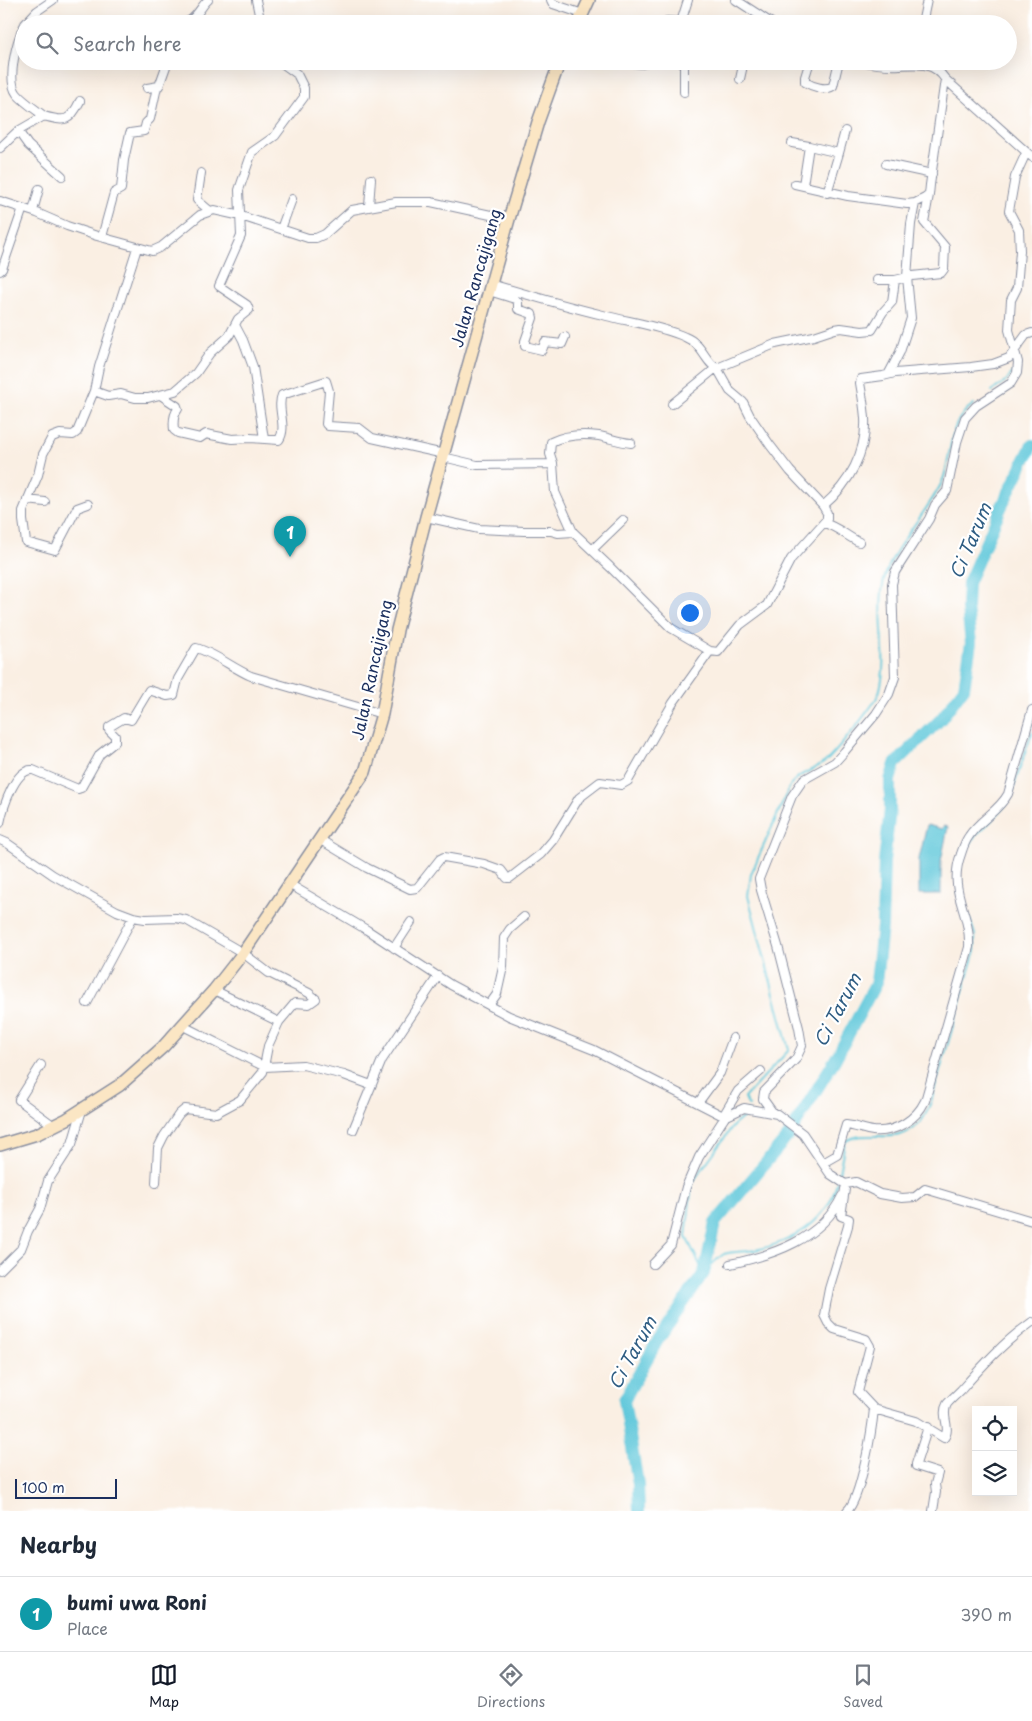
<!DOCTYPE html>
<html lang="en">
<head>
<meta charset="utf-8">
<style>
	body { margin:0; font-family:"Playpen Sans",sans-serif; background:#f2f2f3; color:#1f2937 }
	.controls { position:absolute; right:15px; bottom:15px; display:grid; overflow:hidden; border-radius:0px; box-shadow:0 5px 20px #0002 }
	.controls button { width:45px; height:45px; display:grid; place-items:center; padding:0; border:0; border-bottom:1px solid #e0e1e3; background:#fff; color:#1f2937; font:25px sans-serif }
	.scale { position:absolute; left:15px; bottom:12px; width:102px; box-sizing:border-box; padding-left:5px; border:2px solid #1b2f5e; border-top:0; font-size:14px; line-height:18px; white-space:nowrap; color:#1b2f5e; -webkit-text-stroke:4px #fff; paint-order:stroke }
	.you { position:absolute; left:689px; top:612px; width:18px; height:18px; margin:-12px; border:4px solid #fff; border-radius:50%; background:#1a73e8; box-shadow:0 0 0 8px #1a73e833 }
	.badge { display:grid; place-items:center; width:32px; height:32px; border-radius:50%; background:#111827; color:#fff; font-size:16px; font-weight:700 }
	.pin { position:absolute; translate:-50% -41px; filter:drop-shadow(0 1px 2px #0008) }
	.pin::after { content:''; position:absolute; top:26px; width:18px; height:15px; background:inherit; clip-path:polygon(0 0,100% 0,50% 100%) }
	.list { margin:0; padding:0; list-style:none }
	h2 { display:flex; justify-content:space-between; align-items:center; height:65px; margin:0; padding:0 20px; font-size:21px }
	h2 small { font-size:16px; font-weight:400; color:#747a83 }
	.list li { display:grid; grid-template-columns:32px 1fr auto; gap:15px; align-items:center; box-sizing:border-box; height:75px; padding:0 20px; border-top:1px solid #e0e1e3 }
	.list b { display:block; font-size:19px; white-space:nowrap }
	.list p { margin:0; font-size:16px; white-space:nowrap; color:#747a83 }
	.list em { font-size:16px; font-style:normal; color:#747a83 }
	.icon { flex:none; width:28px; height:28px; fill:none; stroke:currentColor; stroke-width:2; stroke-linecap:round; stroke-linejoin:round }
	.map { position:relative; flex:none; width:1032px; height:1511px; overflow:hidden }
	.search { position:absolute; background:#fff; box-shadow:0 5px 20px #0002; left:15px; right:15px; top:15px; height:55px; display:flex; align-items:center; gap:12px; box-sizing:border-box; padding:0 18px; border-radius:28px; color:#747a83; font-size:19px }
	.sheet { height:140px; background:#fff }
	nav { display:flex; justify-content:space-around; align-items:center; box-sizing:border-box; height:70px; border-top:1px solid #e0e1e3; background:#fff; font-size:14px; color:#747a83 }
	nav a { display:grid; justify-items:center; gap:2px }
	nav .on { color:#111827 }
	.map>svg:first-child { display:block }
</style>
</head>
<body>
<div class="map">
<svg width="1032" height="1511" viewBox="0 0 1032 1511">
	<rect width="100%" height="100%" fill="#fff"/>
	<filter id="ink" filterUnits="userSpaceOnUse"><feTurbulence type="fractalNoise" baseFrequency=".02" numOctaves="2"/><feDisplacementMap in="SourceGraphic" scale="10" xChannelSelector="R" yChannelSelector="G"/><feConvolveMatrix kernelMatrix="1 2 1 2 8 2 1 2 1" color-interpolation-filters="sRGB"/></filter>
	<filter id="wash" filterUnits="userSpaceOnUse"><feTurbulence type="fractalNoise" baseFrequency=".0096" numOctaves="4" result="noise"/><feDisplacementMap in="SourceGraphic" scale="20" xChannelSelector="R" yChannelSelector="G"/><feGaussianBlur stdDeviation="1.12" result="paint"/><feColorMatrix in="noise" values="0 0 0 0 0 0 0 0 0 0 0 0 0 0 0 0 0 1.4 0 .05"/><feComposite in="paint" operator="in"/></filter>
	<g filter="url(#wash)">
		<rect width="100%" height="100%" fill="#faefe3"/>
		<path fill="#5ec7da" stroke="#3c7b9c" d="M927,825L942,829L943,826L948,827L941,861V894H919V859Z"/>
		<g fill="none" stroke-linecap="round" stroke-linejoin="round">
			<path stroke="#5ec7da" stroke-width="2" d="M992,391L1006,381L1014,371
				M1012,792L1032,732
				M965,852L976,835L994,818L1007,803
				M749,1106L744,1098L789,1050L748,896L751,874L791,784C802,771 813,771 825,762C834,755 876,703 879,693C889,660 878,625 882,591C886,551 925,518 942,482C954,454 945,423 974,404
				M748,1111L746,1115L733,1126L692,1183L686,1237L704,1273C710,1267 717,1258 724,1254C733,1251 746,1252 755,1250C791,1243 829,1221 837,1182
				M838,1178L845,1142C866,1126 900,1150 922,1120C926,1115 928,1108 931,1102L975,950V935L969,917"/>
			<path stroke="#5ec7da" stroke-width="12" d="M639,1511L638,1484L624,1400L658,1340L704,1273L715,1223L789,1135L836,1058L876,983L882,926L884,862L890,810V780L895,764L941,719L964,688L971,643L967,608L968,583L1001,508L1032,445"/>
		</g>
	</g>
	<g filter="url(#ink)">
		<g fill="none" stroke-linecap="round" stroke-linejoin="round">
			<defs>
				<path id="street" d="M256,0L261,24
					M551,0L553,4L583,14
					M736,0L773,24
					M25,24L37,11L53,0
					M173,24C178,20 183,24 189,21C198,16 201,6 208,0
					M661,24L667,21L681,22L688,0
					M922,24L927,0
					M24,26C17,40 6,80 17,94C24,102 35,109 44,116
					M613,61L643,64
					M684,61V92
					M810,61L805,77V82C813,87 826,91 833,86L839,61
					M861,61C874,64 887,66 900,65C919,64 934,62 945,79L1032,157
					M740,79L744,61
					M147,88L159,86L168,61
					M18,131L28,145L62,176
					M792,143L809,146L803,185
					M809,146L839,153L845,131
					M0,148L18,131L44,116C65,122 70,122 80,101
					M886,164L932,174
					M201,173L197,200L210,211
					M795,184L848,196L907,204L915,203L925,198L929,195L930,185L945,79
					M827,193L839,153
					M0,201L37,213L67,226L97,236L152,251L161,247L200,215L214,210L241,216L308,238H316L325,234L352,210L396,202H431L509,219
					M369,206L371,179
					M33,211L39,189
					M281,229L292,199
					M102,237L114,193L121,189L124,160L130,133L144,131L146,123L150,119L157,87
					M0,271L2,269L23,208
					M877,280H895
					M491,284C528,295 565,306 603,315C630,322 660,326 685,337C703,344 705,363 717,368L775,344L814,336L835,329L841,328L862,331L872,330L883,312L892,302L895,280L912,276L941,273L944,269L945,247L924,222L929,195
					M489,291L515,299L518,302V309L532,314L533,318L525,341V346L542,350L545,342L562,344L565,337
					M235,325L243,340L253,367L264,439
					M717,368L730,391L743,402L750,416L770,445L790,471L823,506C849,484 867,452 865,418C864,406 862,394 860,383L861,379L883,376L895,373L971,367L993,364L1009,358L1026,335L1032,333
					M889,373L900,352L911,318L907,277L911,224L915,203
					M94,391L108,396L121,394L135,398H148L175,391L196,373L210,353L229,336L238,319L249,310L247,305L219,286L241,236L239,190L252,152L275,136L304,97V88L297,74L279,61
					M162,396L177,406L178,409C173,415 173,422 174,430L178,433L200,438L206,434L232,439L250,438L279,440C288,427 276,408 282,395L326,381L329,391L326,424L328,426L359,428L372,438L444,454
					M672,404L716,368
					M631,443C619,442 610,438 599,436C584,434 565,435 551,442L550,454L553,463L555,492L573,532L610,567L671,628L710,651L718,652L740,625L767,605L791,559L827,519V513L823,506
					M443,457L477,465L553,464
					M27,500L45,502
					M88,504L77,508L55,550L26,542L23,520V511L38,475L43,454L52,437L60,434L73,435L77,432L94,391L99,367L137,248
					M426,517L479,529L524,531H551L558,533L573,532
					M824,523C838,527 846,536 859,542
					M592,550L623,520
					M0,823C3,808 15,768 33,770L78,789L81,788L100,754L115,742V736L109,730V727L124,718L131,720L149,690L167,696L174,695L178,679L196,648C213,652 234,669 251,676L382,714
					M319,839L367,868L410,889L417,888L440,859L444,857L484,864L501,870L507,878H510L541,854L553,840L579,798L600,782L621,785L628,781L673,703L710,651
					M0,840L7,843L53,875L117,911L133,917L145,919L176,918L186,920L243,953L269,973L309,993L316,999L309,1004L295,1003L279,1022L268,1046L263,1072L240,1100L216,1113L185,1109L179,1114L164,1136L158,1148L156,1183
					M289,884L367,930L451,985L509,1016L594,1050L725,1117L744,1108L777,1114L803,1134L830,1174L845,1184
					M394,948L411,922
					M214,990L279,1022
					M87,1003L133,917
					M489,1005L497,994L503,967L504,938L510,929L524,917
					M183,1026L265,1067L303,1065L344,1075L371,1085
					M41,1065L19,1100L54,1126
					M698,1103L720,1073L733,1038
					M773,1113L763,1099L764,1092L796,1059L802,1046L799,1028L778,946L761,890L759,879L792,796L803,780L835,762L844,752L876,714L889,694L895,677L892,584L895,572L900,564L929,519L935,505L947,491L957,442L965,418L976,406L1011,383L1017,373L1018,362L1009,330L1011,300L1017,288L1020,251L1019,230L1009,211L1015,177L1026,153
					M723,1116L738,1091L761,1071
					M353,1130L382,1060L438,976
					M823,1163L837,1155L846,1125C856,1126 864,1130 873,1131C895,1133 916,1120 925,1101L969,947C971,912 947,891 961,854C963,848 965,841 969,836C979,820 999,811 1008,794L1032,710
					M845,1184L856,1182L880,1194L902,1198L915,1197L925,1189L1032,1221
					M845,1189L841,1216L849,1219L848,1226L829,1289L824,1315L828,1323L834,1329L866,1339L870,1346L858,1392L874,1409L916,1421L944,1438C952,1427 940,1416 947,1404C951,1399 957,1394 961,1390C983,1365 1005,1341 1032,1322
					M653,1264L671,1245L686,1187L699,1157L725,1117
					M730,1264C773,1255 822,1239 842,1196
					M0,1270L21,1249L28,1231L40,1209L48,1181L72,1144L82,1110
					M928,1427L916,1464V1466L938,1473L935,1484L936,1492L933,1511
					M847,1511C861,1498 872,1430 874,1409"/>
				<path id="secondary" d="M578,24L589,0
					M0,1145L37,1134L67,1119L120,1085L163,1047L214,990L243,953L365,772L382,714L397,630L426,517L509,219L538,122L560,61"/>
			</defs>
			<use href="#street" stroke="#8a8fa0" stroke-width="10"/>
			<use href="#secondary" stroke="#8a8fa0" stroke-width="14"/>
			<use href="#street" stroke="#fff" stroke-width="8"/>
			<use href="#secondary" stroke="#fbe6c4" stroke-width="11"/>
		</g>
	</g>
	<g text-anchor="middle" stroke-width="4.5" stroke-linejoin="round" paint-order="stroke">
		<g font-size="16" fill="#1b2f5e" stroke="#fff">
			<text transform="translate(476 278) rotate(-74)" y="6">Jalan Rancajigang</text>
			<text transform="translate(372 670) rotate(-78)" y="6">Jalan Rancajigang</text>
		</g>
		<g font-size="18" font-style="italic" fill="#2f5d83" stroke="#fff">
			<text transform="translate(971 541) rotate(-67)" y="6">Ci Tarum</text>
			<text transform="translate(838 1010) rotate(-62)" y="6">Ci Tarum</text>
			<text transform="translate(633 1353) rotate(-61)" y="6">Ci Tarum</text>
		</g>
	</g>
</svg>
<div class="controls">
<button><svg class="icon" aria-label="locate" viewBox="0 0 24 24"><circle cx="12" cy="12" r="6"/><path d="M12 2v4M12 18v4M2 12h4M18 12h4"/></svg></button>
<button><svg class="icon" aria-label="layers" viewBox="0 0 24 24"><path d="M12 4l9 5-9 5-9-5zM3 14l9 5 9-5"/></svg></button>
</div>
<div class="scale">100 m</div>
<div class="you"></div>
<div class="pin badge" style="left:290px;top:557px;background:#0f9aa8">1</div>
<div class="search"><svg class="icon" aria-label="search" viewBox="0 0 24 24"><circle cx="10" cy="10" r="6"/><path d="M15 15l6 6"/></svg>Search here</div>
</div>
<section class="sheet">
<h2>Nearby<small></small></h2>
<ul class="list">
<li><span class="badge" style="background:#0f9aa8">1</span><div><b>bumi uwa Roni</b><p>Place</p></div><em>390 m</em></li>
</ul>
</section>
<nav>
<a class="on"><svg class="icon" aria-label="map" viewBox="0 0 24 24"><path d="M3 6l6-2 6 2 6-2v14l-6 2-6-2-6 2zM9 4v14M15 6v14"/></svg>Map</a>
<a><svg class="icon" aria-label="directions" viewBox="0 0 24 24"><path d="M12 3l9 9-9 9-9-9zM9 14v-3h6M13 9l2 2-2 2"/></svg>Directions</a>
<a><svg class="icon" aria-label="saved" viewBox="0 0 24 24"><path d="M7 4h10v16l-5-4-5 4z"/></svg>Saved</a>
</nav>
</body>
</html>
